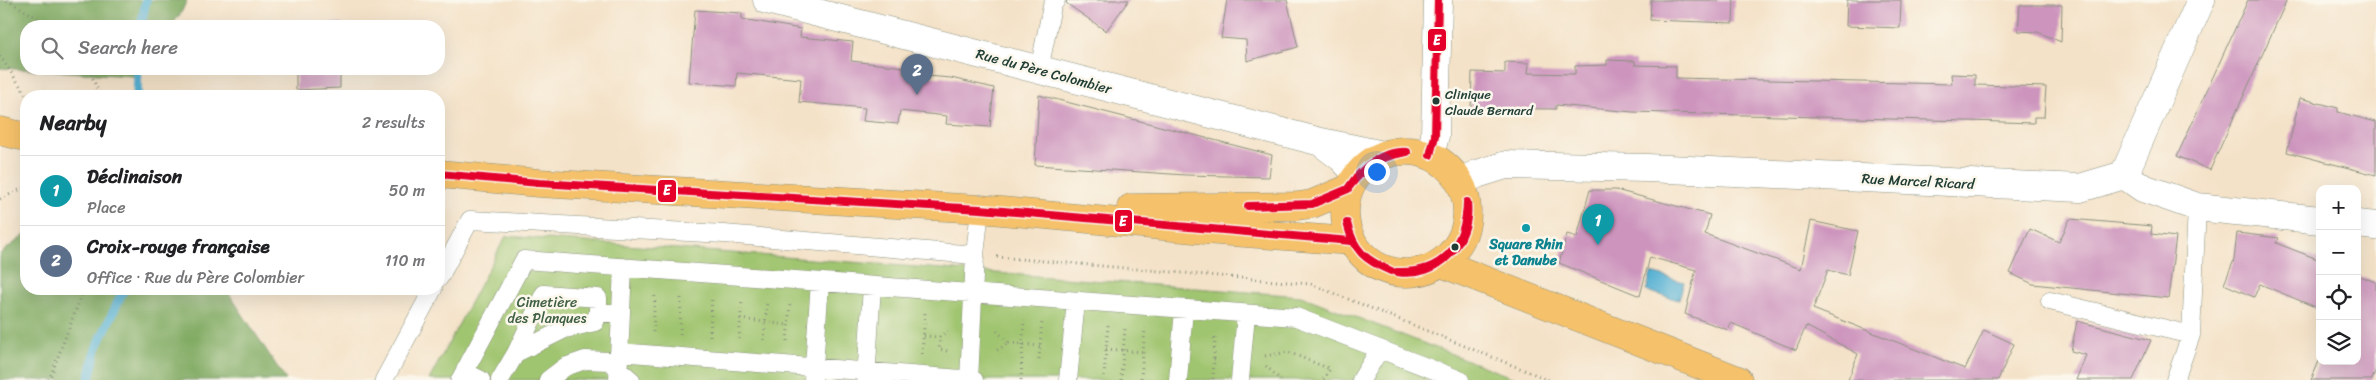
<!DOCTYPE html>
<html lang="en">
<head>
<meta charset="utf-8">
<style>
	body { margin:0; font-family:Sriracha,sans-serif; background:#f6f6f6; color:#202124 }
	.controls { position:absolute; right:15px; bottom:15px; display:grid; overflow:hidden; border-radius:10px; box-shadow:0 5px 20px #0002 }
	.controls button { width:45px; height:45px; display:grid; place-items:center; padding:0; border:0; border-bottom:1px solid #e0e0e0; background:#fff; color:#202124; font:25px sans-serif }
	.you { position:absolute; left:1376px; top:171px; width:18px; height:18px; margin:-12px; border:4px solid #fff; border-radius:50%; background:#1a73e8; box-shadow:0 0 0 8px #1a73e833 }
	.badge { display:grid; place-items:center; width:32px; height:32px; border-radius:50%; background:#0f766e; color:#fff; font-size:16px; font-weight:700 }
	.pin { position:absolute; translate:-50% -41px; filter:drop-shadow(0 1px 2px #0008) }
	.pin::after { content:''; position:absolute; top:26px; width:18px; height:15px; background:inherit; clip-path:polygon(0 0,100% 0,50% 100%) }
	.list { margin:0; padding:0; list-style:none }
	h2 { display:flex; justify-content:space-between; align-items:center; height:65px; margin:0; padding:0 20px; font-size:21px }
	h2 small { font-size:16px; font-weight:400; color:#757577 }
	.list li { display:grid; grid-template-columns:32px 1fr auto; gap:15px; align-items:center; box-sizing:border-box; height:70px; padding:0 20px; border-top:1px solid #e0e0e0 }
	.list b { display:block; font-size:19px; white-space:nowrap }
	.list p { margin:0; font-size:16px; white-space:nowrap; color:#757577 }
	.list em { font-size:16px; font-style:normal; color:#757577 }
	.icon { flex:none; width:28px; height:28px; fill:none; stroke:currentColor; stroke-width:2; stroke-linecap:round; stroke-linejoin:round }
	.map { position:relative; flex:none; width:2376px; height:380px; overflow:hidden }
	.search { position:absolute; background:#fff; box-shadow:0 5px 20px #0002; left:20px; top:20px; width:425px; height:55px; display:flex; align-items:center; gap:12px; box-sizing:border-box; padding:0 18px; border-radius:20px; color:#757577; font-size:19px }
	.panel { position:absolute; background:#fff; box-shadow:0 5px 20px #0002; left:20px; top:90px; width:425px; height:205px; border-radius:20px }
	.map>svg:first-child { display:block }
</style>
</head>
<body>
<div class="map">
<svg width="2376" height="380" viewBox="0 0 2376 380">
	<rect width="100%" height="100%" fill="#fbf7ec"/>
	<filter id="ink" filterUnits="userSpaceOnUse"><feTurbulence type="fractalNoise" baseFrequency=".02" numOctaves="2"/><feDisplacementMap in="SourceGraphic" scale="10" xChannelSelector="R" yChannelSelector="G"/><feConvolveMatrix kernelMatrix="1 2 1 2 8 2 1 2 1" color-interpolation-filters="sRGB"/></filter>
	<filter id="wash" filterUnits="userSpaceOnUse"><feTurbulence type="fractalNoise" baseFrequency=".0096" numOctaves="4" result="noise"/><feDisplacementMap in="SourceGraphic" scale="20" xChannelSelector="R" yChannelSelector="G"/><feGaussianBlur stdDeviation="1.12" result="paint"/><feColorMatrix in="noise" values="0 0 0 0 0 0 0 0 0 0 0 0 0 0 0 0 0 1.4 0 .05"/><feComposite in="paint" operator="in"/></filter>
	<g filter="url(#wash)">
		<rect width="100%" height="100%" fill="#f4e2c8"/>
		<path fill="#a0c56f" stroke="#608152" d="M506,236L1301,296L1519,380H429Z"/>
		<path fill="#80aa62" stroke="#50744b" d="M0,0H187L181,13L171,26H26V69H139L134,76L0,68Z
			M26,234V289H226L286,380H0V254Z"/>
		<path fill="#55b0d3" stroke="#3a7684" d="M1651,273L1684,282L1679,300L1646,291Z"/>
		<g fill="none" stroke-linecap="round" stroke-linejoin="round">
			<path stroke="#55b0d3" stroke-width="9" d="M141,26L146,0
				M137,96L138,69
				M89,380L96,349L124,289"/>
		</g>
		<g id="blocks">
			<path fill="#cd95be" d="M1067,0H1129L1106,31L1066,3Z
				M1227,0H1287L1298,47L1247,61L1246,40L1221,38Z
				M1651,0H1734L1733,23L1650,20Z
				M1847,0H1901L1900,28L1846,26Z
				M2248,0H2287L2210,170L2177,156Z
				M2020,5H2062L2061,42L2038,32L2018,31Z
				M695,10L742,13V19L801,29L800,37L853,42L851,61L904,67L903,74L951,78L994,88L990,127L946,124L947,116L900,111L898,124L863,121L865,108L799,102L801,79L737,73L736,86L689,82Z
				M308,23H342V26H295V24Z
				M1607,60L1635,61V65L1676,66V78L1952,84L1951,74L1975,75V85L2046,87L2044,117H2034V123L2003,122L1633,112L1556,105V109L1471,108L1472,72L1505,73V62L1529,63L1528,73L1575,74V66L1607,65Z
				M296,69H340V88L296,90Z
				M1039,95L1272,155L1269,177L1186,175L1035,165Z
				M2300,98L2338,108V112L2376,122V175L2287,152Z
				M1590,190H1616L1710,215L1705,234L1801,269L1811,221L1858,231L1848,275L1828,270L1813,309L1965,369L1984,330L2014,344L1998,380H1848L1858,354L1806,326L1796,350L1731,323L1728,330L1685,314L1696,270L1650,257L1640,296L1559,263L1567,234L1577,237Z
				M2070,219L2152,226L2151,234L2176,237L2168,298L2033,284L2010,273L2030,229L2059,242Z
				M2237,233L2279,238L2276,243L2320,260V309L2260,284L2254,297L2224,284L2234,260Z
				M2357,275L2376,282V369L2372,380H2311L2320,359V361H2357Z
				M2077,321L2151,340L2133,380H2076L2086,355L2071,351Z"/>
		</g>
	</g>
	<g filter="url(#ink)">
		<use href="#blocks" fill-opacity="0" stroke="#8a907e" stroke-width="1"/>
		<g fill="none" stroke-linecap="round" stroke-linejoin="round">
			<defs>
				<path id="lane" d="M1039,70L1052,6L1056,0
					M439,278L470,220L724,234L975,255L980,209
					M2050,301L2191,335
					M619,352L974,380
					M516,353L544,294L598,298V312
					M465,372L481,380
					M384,380L433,289
					M460,380L524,260L1296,317L1460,380
					M500,380L516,353L565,329L595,322L598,312L621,314
					M548,380L565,367L585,360L609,361L631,380
					M618,380L623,267
					M813,380L820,282
					M866,380L872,286
					M969,380L975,255
					M1068,380L1076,301
					M1178,380L1184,309
					M1240,380L1246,314
					M1361,380L1380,349
					M2175,380L2191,335L2197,207"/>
				<path id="street" d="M767,0L1321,142L1383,155
					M1322,143L1342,158L1357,174
					M1430,155L1435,136L1438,0
					M2124,175L2143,188L2197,207L2320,220
					M2124,175L2201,0
					M1460,182L1477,174L1506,165L1647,168L2080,188L2124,175
					M2357,224L2376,226"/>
				<path id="primary" d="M0,131L26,137
					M1345 212a61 61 0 1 1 122 0a61 61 0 1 1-122 0Z
					M439,174L539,183L980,209L1205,230L1351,241
					M1131,208L1298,206L1312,204L1348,189
					M1441,263L1738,380"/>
			</defs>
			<use href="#lane" stroke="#8a907e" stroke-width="19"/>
			<use href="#street" stroke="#8a907e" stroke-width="29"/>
			<use href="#primary" stroke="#8a907e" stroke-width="29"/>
			<path stroke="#8a907e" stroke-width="3" stroke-dasharray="1 4" stroke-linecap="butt" d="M7,0L51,26
				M0,56L27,96
				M89,69L100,96
				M0,199L26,187
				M997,257L1311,284L1549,380
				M740,319L788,325
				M653,332L655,293
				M680,334L681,295
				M710,336L712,297
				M924,336L940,337
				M739,339L742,300
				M764,340L767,301
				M787,341L790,303
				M1009,343L1040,346
				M1106,349L1144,352
				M997,350L1009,343L997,331
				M947,351L939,349L940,337L948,331
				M922,354L925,313
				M1265,356L1288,352L1330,369L1323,380
				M1039,359L1042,322
				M1214,359L1215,335
				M1266,366L1281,380
				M1104,376L1108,325
				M1141,378L1145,328
				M1213,379L1214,359H1218
				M49,380L84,289
				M1021,380L1024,320
				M1121,380L1125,328"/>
			<use href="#lane" stroke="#fff" stroke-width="18"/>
			<use href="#street" stroke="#fff" stroke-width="28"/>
			<use href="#primary" stroke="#f5c16b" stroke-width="28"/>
			<defs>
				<path id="bus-1" d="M1430,155L1435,136L1438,0
					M439,174L539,183L980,209L1351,241
					M1349,187C1362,168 1382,150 1407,152
					M1349,187C1367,164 1378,157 1407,152
					M1248,206L1312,204L1348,189
					M1347,223C1354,251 1365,260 1391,271
					M1397,272C1442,274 1466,246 1467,202
					M1397,272C1438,279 1472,242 1467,202"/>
			</defs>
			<use href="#bus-1" stroke="#fbf7ec" stroke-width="11"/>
			<use href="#bus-1" stroke="#e4002b" stroke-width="8"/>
		</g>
	</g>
	<g fill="#1f3d34" stroke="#fbf7ec" stroke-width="2">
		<circle cx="1436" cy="101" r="4.5"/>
		<circle cx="1455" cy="247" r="4.5"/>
	</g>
	<circle fill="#0f9aa8" stroke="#fbf7ec" stroke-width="2" cx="1526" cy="228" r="5"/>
	<g text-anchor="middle" stroke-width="5" stroke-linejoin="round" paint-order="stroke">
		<g font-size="13" fill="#1f3d34" stroke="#fbf7ec" text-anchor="start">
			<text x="1445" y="99">Clinique<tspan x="1445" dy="16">Claude Bernard</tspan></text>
		</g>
		<g font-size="14" fill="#1f3d34" stroke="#fbf7ec">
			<text transform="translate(1044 71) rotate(15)" y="5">Rue du Père Colombier</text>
			<text transform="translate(1918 181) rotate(3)" y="5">Rue Marcel Ricard</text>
		</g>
		<g font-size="14" font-weight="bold" fill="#0d838f" stroke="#fbf7ec">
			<text x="1526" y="249">Square Rhin<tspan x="1526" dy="16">et Danube</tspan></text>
		</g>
		<g font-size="14" fill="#3f5f43" stroke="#fbf7ec">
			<text x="547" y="307">Cimetière<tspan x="547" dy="16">des Planques</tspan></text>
		</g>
	</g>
	<g stroke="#fbf7ec" stroke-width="2">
		<rect x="1427" y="28" width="20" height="24" rx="5" fill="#e4002b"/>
		<rect x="657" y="179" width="20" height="24" rx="5" fill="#e4002b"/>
		<rect x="1114" y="209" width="19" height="24" rx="5" fill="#e4002b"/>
	</g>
	<g font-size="14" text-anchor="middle" font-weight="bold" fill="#fff">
		<text x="1437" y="45">E</text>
		<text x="667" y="195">E</text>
		<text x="1123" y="226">E</text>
	</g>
</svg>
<div class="controls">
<button>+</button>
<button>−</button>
<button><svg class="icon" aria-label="locate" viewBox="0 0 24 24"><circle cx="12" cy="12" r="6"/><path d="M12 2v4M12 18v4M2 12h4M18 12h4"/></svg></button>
<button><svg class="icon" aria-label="layers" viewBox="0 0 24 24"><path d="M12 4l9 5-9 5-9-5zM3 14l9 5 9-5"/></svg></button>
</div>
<div class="you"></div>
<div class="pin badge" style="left:1598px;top:245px;background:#0f9aa8">1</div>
<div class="pin badge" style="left:917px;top:95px;background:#5c6f8a">2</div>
<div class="search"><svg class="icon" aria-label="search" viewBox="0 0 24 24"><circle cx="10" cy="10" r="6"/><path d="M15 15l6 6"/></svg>Search here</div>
<section class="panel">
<h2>Nearby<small>2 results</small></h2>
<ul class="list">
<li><span class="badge" style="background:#0f9aa8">1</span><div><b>Déclinaison</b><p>Place</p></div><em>50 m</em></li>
<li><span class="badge" style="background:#5c6f8a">2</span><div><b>Croix-rouge française</b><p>Office · Rue du Père Colombier</p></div><em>110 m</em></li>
</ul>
</section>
</div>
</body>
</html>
